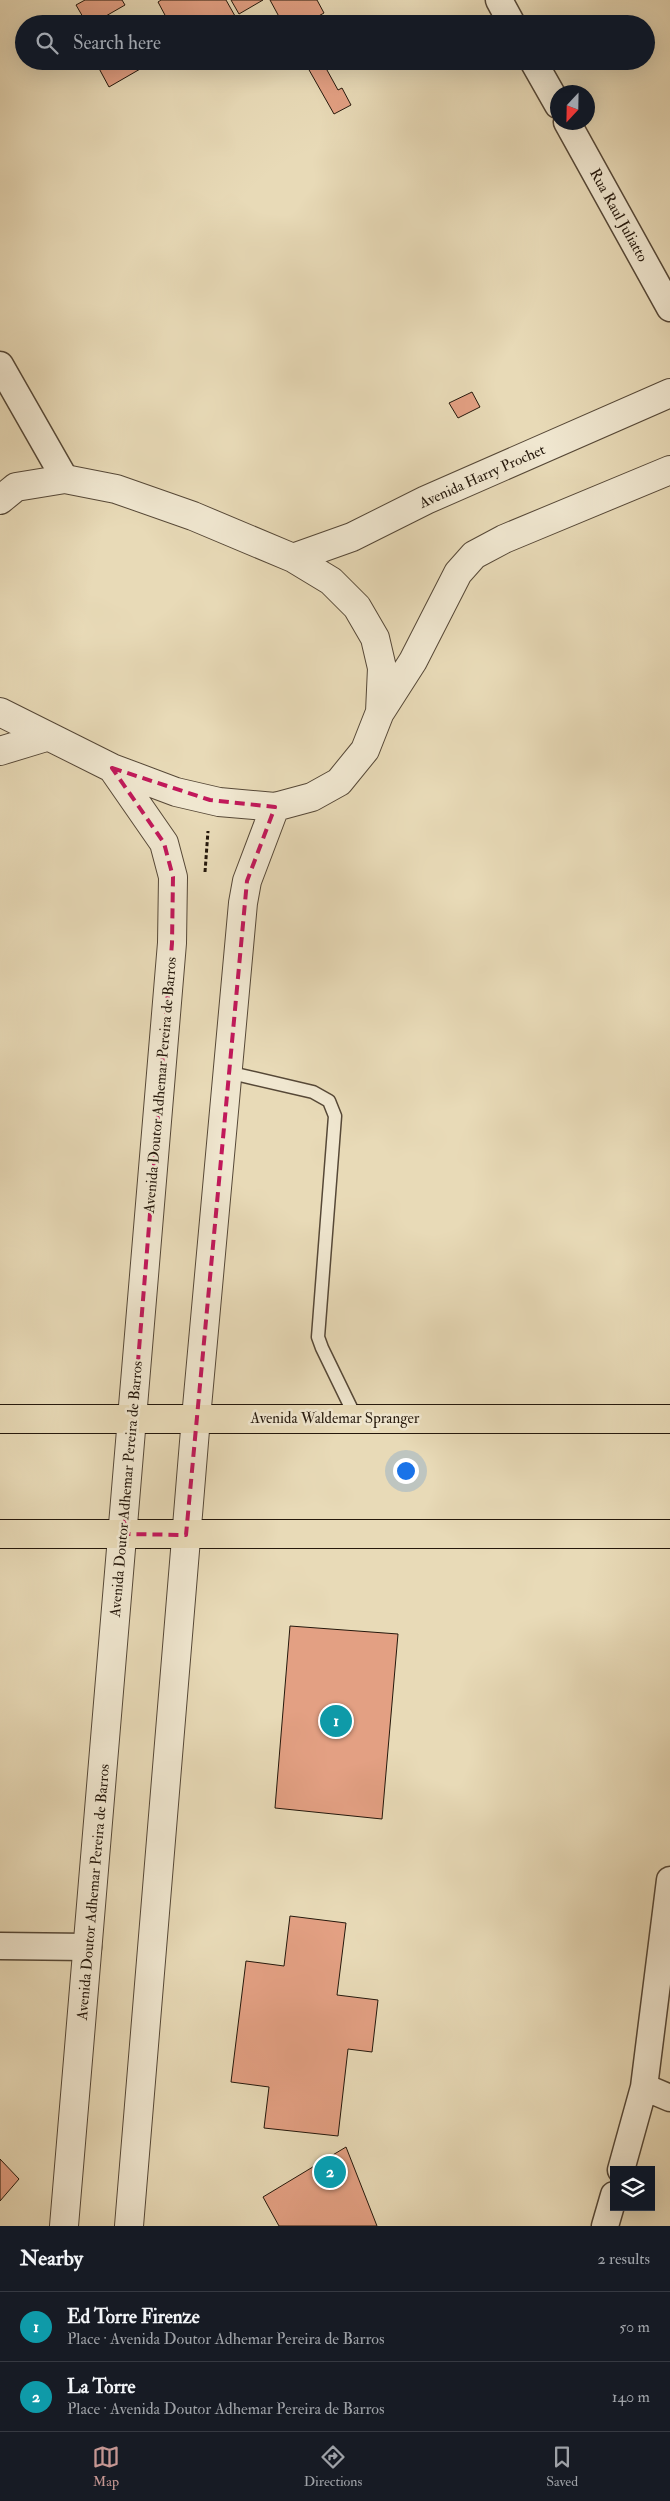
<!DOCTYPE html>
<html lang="en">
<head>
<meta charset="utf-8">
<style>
	body { margin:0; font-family:"IM FELL Double Pica",serif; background:#242831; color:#f1f3f6 }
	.controls { position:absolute; right:15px; bottom:15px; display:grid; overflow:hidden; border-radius:0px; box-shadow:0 5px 20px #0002 }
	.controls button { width:45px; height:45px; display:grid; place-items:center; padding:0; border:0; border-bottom:1px solid #363941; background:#171b24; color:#f1f3f6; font:25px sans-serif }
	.compass { position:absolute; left:550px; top:85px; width:45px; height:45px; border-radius:50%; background:#171b24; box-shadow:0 5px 20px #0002; rotate:202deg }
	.you { position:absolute; left:405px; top:1470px; width:18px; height:18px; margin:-12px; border:4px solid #fff; border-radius:50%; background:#1a73e8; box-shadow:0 0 0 8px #1a73e833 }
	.badge { display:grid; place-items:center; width:32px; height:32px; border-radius:50%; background:#c59692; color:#fff; font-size:16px; font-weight:700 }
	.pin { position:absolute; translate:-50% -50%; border:2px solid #fff; box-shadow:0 1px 5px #0006 }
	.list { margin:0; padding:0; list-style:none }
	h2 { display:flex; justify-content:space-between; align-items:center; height:65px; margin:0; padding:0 20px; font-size:21px }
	h2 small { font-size:16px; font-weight:400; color:#9ea1a6 }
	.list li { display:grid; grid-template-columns:32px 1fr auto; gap:15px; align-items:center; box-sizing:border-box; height:70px; padding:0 20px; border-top:1px solid #363941 }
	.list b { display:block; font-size:19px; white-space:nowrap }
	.list p { margin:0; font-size:16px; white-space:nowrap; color:#9ea1a6 }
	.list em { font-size:16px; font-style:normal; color:#9ea1a6 }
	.icon { flex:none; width:28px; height:28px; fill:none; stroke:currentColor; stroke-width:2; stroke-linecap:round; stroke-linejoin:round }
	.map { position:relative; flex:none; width:670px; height:2226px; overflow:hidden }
	.search { position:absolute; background:#171b24; box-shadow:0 5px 20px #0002; left:15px; right:15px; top:15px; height:55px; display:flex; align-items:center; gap:12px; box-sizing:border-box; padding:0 18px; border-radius:28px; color:#9ea1a6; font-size:19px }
	.sheet { height:205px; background:#171b24 }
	nav { display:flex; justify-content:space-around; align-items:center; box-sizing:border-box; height:70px; border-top:1px solid #363941; background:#171b24; font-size:14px; color:#9ea1a6 }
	nav a { display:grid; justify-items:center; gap:2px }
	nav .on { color:#c59692 }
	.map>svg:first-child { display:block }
</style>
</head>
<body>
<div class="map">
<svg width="670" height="2226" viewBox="0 0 670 2226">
	<rect width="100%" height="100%" fill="#e8dab7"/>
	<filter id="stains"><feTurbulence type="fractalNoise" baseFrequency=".004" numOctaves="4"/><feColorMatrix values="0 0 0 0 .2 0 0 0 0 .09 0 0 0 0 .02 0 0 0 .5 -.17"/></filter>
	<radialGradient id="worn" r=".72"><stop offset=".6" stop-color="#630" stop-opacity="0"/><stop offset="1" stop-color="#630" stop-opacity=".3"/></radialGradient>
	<path fill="#e3a083" stroke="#25180c" d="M85,0H122L125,5L92,24H87L76,5Z
		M161,0H226L235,16L221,24H154L166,17L158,2Z
		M231,0H263L239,14Z
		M270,0H317L324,13L304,24H283Z
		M95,61H154L109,87Z
		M304,61H322L338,90L342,88L351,105L334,114Z
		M472,392L480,407L458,418L449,403Z
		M290,1626L398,1634L382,1819L275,1808Z
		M290,1916L346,1923L337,1995L378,2000L372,2052L348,2049L338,2136L264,2128L269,2087L231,2082L246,1961L284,1966Z
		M346,2147L377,2226H279L263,2197Z
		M0,2159L19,2179L0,2201Z"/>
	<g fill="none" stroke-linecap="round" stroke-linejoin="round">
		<defs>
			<path id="service" d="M227,1072L313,1092L329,1101L335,1116L318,1337L322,1348L356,1418"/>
			<path id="minor" d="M499,0L512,24
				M533,61L558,105
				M567,122L670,308
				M0,365L65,479
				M0,1946L88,1947
				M644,2087L670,2098
				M621,2170L644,2087L670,1880
				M605,2226L614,2195"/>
			<path id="tertiary" d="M0,500L16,487L65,479L116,489L193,516L293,558L331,581L357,607L375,638L382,668L380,712L365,750L339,782L312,797L275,807L219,802L176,792L112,768L0,712
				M293,558L352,537L426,500L670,393
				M381,711L413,661L458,573L474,555L504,539L670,470
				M0,751L46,737
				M64,2226L172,943L173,877L164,843L112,768
				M129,2226L196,1418L243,903L247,881L275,807"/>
			<path id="primary" d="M0,1419H670
				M0,1534H670"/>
		</defs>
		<use href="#service" stroke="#564837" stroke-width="15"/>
		<use href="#minor" stroke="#564837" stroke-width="29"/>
		<use href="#tertiary" stroke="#564837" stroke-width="30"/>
		<use href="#primary" stroke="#25180c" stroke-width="30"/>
		<path stroke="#25180c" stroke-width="3" stroke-dasharray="4 2.5" stroke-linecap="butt" d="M205,872L208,831"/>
		<use href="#service" stroke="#f0e7d0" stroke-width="12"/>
		<use href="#minor" stroke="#f0e7d0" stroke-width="26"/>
		<use href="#tertiary" stroke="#f0e7d0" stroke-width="28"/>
		<use href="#primary" stroke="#e8dab7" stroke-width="28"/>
	</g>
	<path fill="none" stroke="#c2185b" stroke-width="4" stroke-dasharray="10 6" stroke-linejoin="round" d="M112,768L210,800L275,807L247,881L186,1535L124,1534L172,943L173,877L164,843Z"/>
	<g text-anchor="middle" stroke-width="5" stroke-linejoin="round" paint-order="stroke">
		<g font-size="15" fill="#25180c" stroke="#f0e7d0">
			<text transform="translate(619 215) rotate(61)" y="5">Rua Raul Juliatto</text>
			<text transform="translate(482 476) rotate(-24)" y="5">Avenida Harry Prochet</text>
			<text transform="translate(160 1085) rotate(-85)" y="5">Avenida Doutor Adhemar Pereira de Barros</text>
			<text x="335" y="1423">Avenida Waldemar Spranger</text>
			<text transform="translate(126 1489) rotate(-85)" y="5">Avenida Doutor Adhemar Pereira de Barros</text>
			<text transform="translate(93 1892) rotate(-85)" y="5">Avenida Doutor Adhemar Pereira de Barros</text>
		</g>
	</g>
	<rect width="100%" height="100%" filter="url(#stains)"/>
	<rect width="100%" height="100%" fill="url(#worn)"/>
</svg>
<div class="controls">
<button><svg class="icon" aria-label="layers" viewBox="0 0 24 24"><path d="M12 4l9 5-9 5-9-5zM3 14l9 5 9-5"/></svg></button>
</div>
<svg class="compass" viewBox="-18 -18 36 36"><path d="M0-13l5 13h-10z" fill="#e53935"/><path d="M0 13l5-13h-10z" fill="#9ea1a6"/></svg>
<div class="you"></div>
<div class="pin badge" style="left:336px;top:1721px;background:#0f9aa8">1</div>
<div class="pin badge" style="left:330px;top:2172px;background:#0f9aa8">2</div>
<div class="search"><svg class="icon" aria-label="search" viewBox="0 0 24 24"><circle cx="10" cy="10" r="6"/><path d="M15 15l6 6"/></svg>Search here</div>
</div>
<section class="sheet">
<h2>Nearby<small>2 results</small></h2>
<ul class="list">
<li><span class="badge" style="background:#0f9aa8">1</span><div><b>Ed Torre Firenze</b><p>Place · Avenida Doutor Adhemar Pereira de Barros</p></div><em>50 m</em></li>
<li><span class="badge" style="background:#0f9aa8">2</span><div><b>La Torre</b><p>Place · Avenida Doutor Adhemar Pereira de Barros</p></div><em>140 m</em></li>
</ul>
</section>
<nav>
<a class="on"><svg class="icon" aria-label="map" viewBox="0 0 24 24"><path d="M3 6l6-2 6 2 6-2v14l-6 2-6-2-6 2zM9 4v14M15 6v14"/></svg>Map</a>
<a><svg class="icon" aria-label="directions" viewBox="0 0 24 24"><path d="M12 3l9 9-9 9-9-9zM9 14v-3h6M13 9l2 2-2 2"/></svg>Directions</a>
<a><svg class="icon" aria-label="saved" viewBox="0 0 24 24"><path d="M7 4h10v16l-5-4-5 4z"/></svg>Saved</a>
</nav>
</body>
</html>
